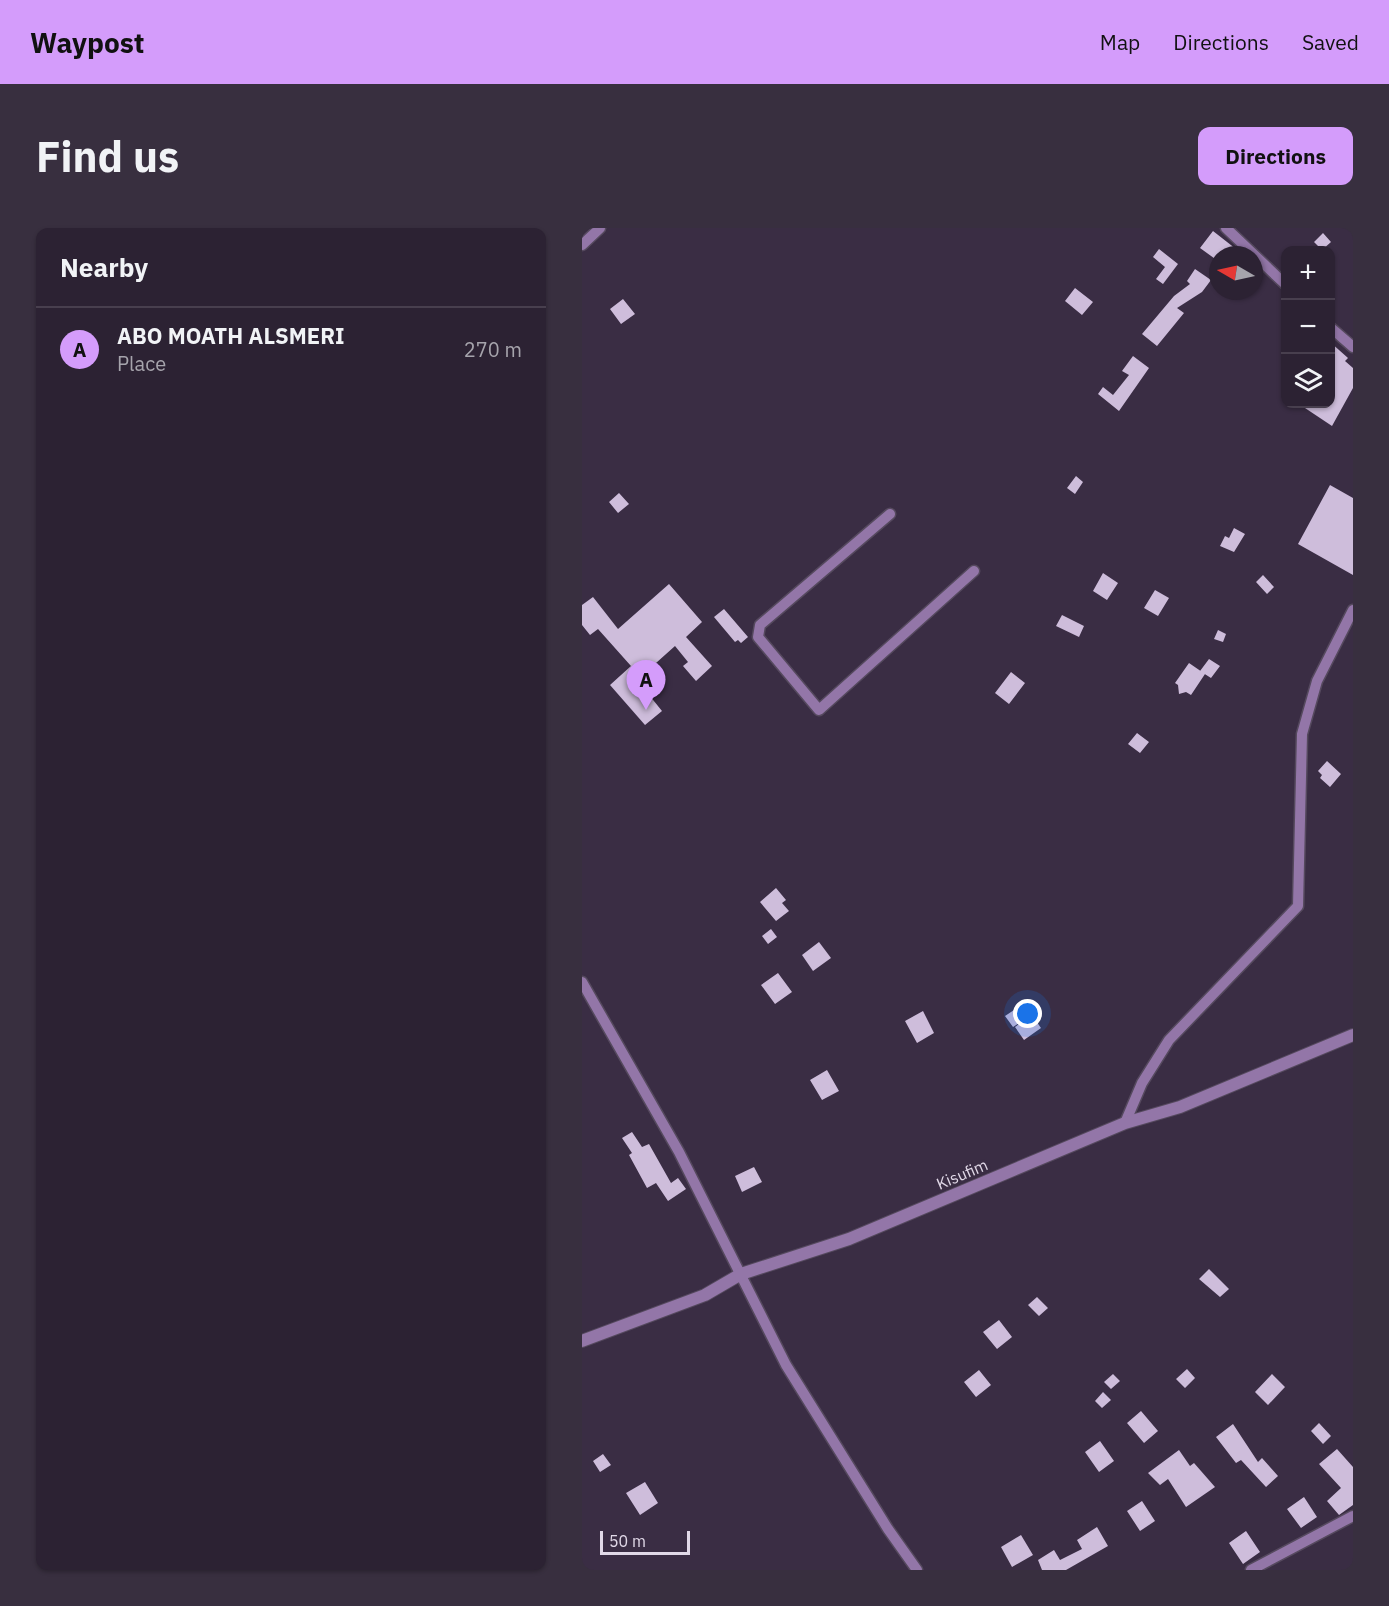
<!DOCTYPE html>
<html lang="en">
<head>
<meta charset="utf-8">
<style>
	body { margin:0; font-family:"IBM Plex Sans",sans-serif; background:#382f3f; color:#f1f3f6 }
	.controls { position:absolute; right:18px; top:18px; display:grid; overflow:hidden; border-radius:12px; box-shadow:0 2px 4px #0004 }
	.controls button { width:54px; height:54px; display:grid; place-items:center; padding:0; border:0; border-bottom:2px solid #483f4e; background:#2c2233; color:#f1f3f6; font:30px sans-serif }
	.compass { position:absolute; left:627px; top:18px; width:54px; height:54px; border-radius:50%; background:#2c2233; box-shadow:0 2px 4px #0004; rotate:279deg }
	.scale { position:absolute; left:18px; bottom:15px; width:90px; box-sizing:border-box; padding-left:6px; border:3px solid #e1d9e8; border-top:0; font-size:16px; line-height:21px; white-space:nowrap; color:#e1d9e8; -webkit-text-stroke:4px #3a2d44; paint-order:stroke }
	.you { position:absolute; left:446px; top:786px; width:21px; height:21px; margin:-15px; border:4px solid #fff; border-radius:50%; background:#1a73e8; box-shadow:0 0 0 9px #1a73e833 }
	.badge { display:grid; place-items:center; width:39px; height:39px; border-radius:50%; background:#d49cfb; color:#111; font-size:20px; font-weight:700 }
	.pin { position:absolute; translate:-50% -50px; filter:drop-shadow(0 2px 3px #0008) }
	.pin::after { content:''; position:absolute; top:32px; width:21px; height:18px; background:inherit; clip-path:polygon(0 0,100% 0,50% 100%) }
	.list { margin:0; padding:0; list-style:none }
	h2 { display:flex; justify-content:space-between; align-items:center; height:78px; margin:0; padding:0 24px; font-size:26px }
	h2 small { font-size:20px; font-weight:400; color:#a6a4ac }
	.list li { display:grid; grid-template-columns:39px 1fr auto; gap:18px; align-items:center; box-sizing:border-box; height:84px; padding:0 24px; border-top:2px solid #483f4e }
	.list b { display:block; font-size:22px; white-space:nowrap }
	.list p { margin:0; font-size:20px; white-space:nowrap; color:#a6a4ac }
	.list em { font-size:20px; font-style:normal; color:#a6a4ac }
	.icon { flex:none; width:33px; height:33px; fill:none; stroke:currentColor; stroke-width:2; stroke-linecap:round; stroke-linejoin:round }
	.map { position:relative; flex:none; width:771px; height:1342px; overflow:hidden; border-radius:12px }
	header { display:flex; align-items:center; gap:36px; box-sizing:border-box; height:84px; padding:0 30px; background:#d49cfb; color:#111 }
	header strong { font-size:28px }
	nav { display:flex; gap:33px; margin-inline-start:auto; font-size:21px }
	.intro { display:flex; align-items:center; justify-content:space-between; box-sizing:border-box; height:144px; padding:0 36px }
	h1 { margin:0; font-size:42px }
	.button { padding:15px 27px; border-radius:12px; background:#d49cfb; color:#111; font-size:21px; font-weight:700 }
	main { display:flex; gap:36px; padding:0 36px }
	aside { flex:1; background:#2c2233; border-radius:12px; box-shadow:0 2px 4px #0004 }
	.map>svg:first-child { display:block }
</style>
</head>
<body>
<header>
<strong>Waypost</strong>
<nav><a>Map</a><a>Directions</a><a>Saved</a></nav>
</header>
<div class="intro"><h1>Find us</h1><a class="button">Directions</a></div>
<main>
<aside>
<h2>Nearby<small></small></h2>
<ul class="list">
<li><span class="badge">A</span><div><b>ABO MOATH ALSMERI</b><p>Place</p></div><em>270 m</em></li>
</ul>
</aside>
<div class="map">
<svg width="771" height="1342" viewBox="0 0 771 1342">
	<rect width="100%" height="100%" fill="#3a2d44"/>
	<path fill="#cebddb" d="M631,3L654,21L650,27H636V33L618,20Z
		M741,5L749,14L740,22L732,14Z
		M577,21L596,36L581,56L574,51L583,39L571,29Z
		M613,41L629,52L620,64L595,80L602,85L575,118L560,106L592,68L608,56L605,53Z
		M493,60L511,74L500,87L483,73Z
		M41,71L53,86L39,96L28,81Z
		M748,114L766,130L763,133L771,140V160L750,198L717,176H748Z
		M551,128L567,140L537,183L516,166L521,159L531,167L547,147L540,143Z
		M494,248L501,254L493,266L485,260Z
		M748,257L771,270V347L716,316Z
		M37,265L47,276L36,285L27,274Z
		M652,300L663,306L652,324L638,318L643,308L647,310Z
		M521,345L536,355L525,372L511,363Z
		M681,347L692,359L685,366L674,354Z
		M87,356L120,394L104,409L130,438L114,453L101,438L106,434L93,418L55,452L80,483L63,497L28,457L49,438L16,401L8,407L0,397V377L11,369L36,401Z
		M573,362L587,370L576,388L562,380Z
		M142,381L166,409L159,415L156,412L153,414L132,389Z
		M480,387L502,398L497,409L474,398Z
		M636,402L644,406L641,414L632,411Z
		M627,431L638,438L629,450L618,443Z
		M607,435L623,446L609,467L604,464L597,466L596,457L593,455Z
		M429,444L443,455L427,476L413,465Z
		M555,505L567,514L558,525L546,516Z
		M745,533L759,546L748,559L738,550L740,547L736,543Z
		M194,660L204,672L200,675L207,683L194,693L178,674Z
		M189,701L195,709L186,716L180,708Z
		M237,714L249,730L231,743L220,727Z
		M196,745L210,764L193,776L179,757Z
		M432,782L440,793L431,799L423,788Z
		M341,783L352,805L335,815L323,793Z
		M450,787L459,800L442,812L433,799Z
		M245,842L257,863L240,872L228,852Z
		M50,904L60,919L67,916L89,955L96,950L104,961L86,973L74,955L65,960L47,927L50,925L40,910Z
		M172,939L180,954L160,964L153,948Z
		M627,1041L647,1061L638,1069L617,1051Z
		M455,1069L466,1080L457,1088L446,1077Z
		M417,1092L430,1109L415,1121L401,1104Z
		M605,1141L613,1150L603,1160L594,1151Z
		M397,1142L409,1157L394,1169L382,1154Z
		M531,1146L538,1153L529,1161L522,1154Z
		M690,1146L703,1159L686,1177L673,1164Z
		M521,1164L529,1172L520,1180L513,1173Z
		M559,1183L576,1203L562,1215L545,1195Z
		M737,1195L749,1208L741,1216L729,1203Z
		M651,1196L676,1234L680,1230L696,1248L684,1259L659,1232L654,1235L634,1209Z
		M518,1213L532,1233L517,1244L503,1224Z
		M755,1221L771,1239V1277L757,1287L745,1273L759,1260L737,1236Z
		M597,1222L608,1238L612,1235L633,1259L604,1279L586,1251L578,1257L566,1245Z
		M21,1226L29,1237L18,1244L11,1233Z
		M63,1254L76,1275L58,1287L44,1265Z
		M722,1269L735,1289L719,1300L705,1281Z
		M560,1273L573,1293L558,1303L545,1283Z
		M515,1299L526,1318L484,1342H460L456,1332L472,1322L478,1332L500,1321L495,1312Z
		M664,1303L678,1324L661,1336L647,1315Z
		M439,1307L451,1327L430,1339L419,1319Z"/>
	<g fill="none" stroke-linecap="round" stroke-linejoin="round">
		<defs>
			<path id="minor" d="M644,0L704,57
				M0,17L18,0
				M748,99L771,119
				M308,286L178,397L176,409L237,482L392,343
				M0,754L97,924L204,1137L306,1301L335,1342
				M543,895L560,855L587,812L716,678L720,506L735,453L771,382
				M669,1342L771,1288"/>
			<path id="tertiary" d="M0,1113L123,1067L159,1046L267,1011L543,895L598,879L771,807"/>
		</defs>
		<use href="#minor" stroke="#55495e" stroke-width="13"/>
		<use href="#tertiary" stroke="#55495e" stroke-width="14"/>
		<use href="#minor" stroke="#9376a8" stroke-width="10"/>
		<use href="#tertiary" stroke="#9376a8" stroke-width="12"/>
	</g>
	<g text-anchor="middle" stroke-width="6" stroke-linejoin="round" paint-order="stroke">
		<g font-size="16" fill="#e1d9e8" stroke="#3a2d44">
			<text transform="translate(380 946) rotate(-23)" y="6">Kisufim</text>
		</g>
	</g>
</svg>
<div class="controls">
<button>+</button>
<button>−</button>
<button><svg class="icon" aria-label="layers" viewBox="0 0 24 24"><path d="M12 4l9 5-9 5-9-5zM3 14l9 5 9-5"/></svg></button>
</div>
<svg class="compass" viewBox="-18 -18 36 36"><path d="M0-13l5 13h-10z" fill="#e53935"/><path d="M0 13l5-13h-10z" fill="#a6a4ac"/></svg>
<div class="scale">50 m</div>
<div class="you"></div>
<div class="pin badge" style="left:64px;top:482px">A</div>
</div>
</main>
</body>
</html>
